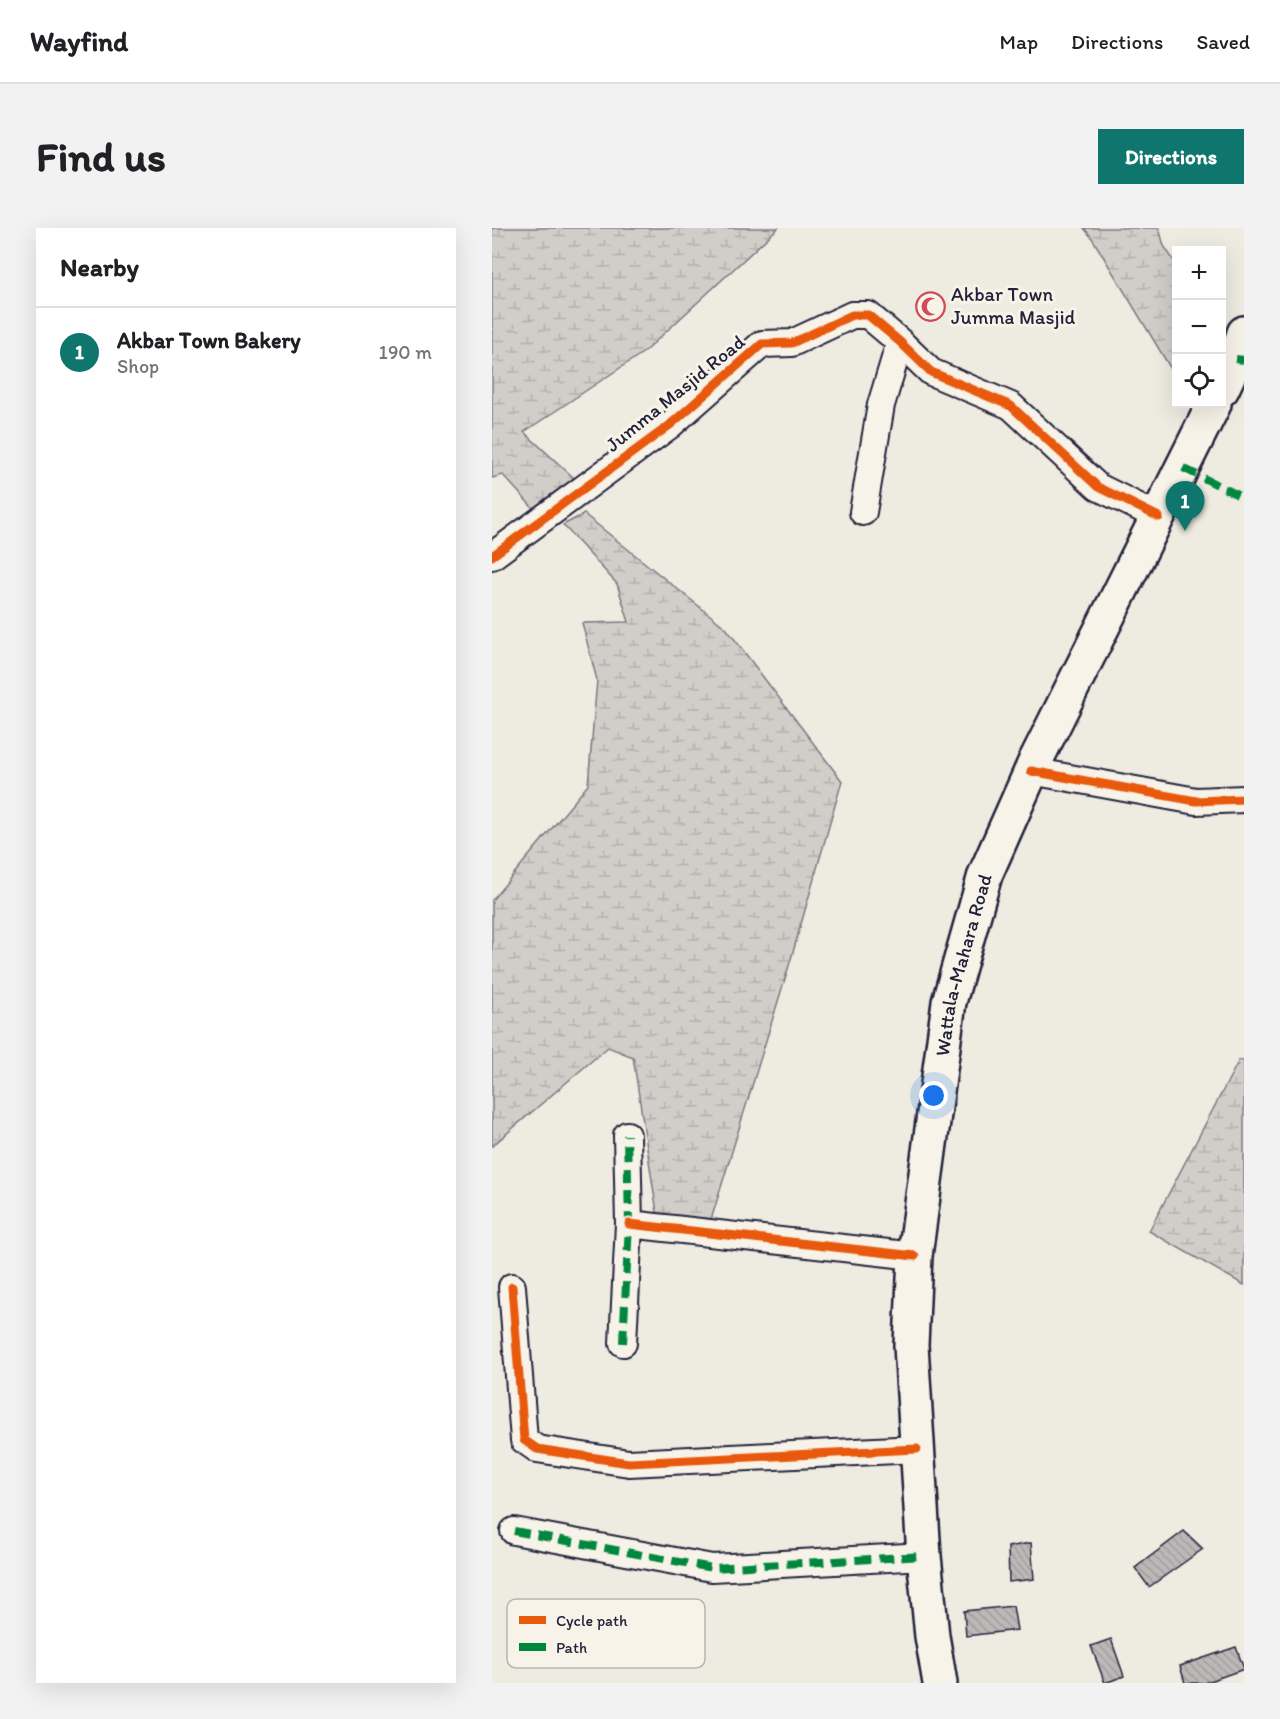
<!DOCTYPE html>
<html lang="en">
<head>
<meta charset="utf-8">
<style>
	body { margin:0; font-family:Itim,sans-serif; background:#f2f2f2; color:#202124 }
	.controls { position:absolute; right:18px; top:18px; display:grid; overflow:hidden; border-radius:0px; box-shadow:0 6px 24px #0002 }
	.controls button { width:54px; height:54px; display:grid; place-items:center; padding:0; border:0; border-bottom:2px solid #e0e0e0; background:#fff; color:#202124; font:30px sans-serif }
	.you { position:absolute; left:442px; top:868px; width:21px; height:21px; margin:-15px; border:4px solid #fff; border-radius:50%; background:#1a73e8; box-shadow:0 0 0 9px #1a73e833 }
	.badge { display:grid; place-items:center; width:39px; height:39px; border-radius:50%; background:#0f766e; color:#fff; font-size:20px; font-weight:700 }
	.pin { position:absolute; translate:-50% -50px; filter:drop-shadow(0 2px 3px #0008) }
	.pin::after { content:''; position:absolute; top:32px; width:21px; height:18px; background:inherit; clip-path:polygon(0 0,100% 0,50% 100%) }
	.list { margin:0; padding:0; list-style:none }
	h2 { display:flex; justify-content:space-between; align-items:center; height:78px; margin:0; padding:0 24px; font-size:26px }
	h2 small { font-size:20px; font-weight:400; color:#757577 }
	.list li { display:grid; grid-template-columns:39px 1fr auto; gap:18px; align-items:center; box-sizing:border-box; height:90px; padding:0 24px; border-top:2px solid #e0e0e0 }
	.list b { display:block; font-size:22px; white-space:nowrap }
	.list p { margin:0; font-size:20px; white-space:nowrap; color:#757577 }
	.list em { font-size:20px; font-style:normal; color:#757577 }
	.icon { flex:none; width:33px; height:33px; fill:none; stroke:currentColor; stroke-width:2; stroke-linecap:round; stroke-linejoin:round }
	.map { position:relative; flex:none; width:752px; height:1455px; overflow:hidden; border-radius:0px }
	header { display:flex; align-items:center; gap:36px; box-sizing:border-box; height:84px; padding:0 30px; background:#fff; border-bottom:2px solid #e0e0e0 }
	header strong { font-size:28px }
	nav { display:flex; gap:33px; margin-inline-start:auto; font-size:21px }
	.intro { display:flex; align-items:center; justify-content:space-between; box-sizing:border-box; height:144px; padding:0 36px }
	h1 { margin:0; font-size:42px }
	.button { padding:15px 27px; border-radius:0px; background:#0f766e; color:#fff; font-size:21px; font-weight:700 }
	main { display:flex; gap:36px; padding:0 36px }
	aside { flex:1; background:#fff; border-radius:0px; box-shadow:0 6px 24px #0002 }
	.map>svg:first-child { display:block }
</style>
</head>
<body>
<header>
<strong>Wayfind</strong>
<nav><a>Map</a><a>Directions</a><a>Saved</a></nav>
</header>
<div class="intro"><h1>Find us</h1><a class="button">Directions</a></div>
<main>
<aside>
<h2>Nearby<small></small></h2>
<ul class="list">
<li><span class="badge">1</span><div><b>Akbar Town Bakery</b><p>Shop</p></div><em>190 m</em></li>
</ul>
</aside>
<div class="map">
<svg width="752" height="1455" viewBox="0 0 752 1455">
	<defs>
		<pattern id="wetland-marsh" width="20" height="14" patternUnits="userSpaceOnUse" patternTransform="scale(1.5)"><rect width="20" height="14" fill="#d1cdc9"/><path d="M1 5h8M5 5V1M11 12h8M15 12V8" fill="none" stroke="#b3b0ae"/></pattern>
		<pattern id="building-back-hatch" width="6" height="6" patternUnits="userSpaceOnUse" patternTransform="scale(1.5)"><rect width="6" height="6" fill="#bbb8b7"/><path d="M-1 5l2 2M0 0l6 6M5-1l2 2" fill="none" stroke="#a09e9e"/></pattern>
	</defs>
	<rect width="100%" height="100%" fill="#eeebe1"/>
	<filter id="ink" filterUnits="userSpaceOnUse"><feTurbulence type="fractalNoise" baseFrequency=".0167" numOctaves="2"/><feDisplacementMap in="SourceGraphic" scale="12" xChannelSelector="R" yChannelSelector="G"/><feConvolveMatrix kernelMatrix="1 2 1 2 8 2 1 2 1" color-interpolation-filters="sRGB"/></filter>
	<g filter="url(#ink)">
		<path fill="url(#wetland-marsh)" stroke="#7a7882" stroke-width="1.5" d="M0,0H286L152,124L32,204L82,250L41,280L11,247L0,250Z
			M592,0H667L672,18L684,36V146L679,141L600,10Z
			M92,286L234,400L350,553L299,731L219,992L166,991L141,829L116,819L0,918V672L96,557L105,452L90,395L137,394L125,356L71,297Z
			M747,832L752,833V1057L657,1003Z"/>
		<path fill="url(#building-back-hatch)" stroke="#22223b" stroke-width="1.5" d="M692,1303L711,1321L657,1359L643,1340Z
			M539,1315L542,1351L517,1354L516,1319Z
			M521,1378L525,1402L474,1408L472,1383Z
			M619,1411L632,1448L613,1455L599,1418Z
			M744,1419L752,1441L712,1455H693L688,1438Z"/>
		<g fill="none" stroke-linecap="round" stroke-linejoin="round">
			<defs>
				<path id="street" d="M371,284L389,177L408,114
					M0,328L178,197L270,116L300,115L360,87H376L408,114L439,144L519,178L606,259L667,289
					M539,543L704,573L752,571
					M137,996L423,1028
					M20,1059L32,1212L45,1221L137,1235L425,1221
					M131,1115L137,996L135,907
					M22,1303L220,1340L432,1328"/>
				<g id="primary">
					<path d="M730,161L744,131L752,105"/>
					<path id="s1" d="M448,1455L440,1408L432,1328L419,1117L423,1028L457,774L493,647L544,532L722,176"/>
				</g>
			</defs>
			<use href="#street" stroke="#22223b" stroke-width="30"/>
			<use href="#primary" stroke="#22223b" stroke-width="38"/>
			<use href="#street" stroke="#f7f3e8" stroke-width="26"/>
			<use href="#primary" stroke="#f7f3e8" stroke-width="33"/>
			<path stroke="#00873e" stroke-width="8" stroke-dasharray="15 8" stroke-linecap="butt" d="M744,131L752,132
				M691,240L752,270
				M131,1115L137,996L135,907
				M22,1303L220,1340L432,1328"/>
			<defs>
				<path id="cycleway" d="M0,328L178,197L270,116L300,115L360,87H376L408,114L439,144L519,178L606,259L667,289
					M539,543L704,573L752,571
					M137,996L423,1028
					M20,1059L32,1212L45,1221L137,1235L425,1221"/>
			</defs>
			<use href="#cycleway" stroke="#f7f3e8" stroke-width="13"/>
			<use href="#cycleway" stroke="#e8590c" stroke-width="9"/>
		</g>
	</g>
	<defs>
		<symbol id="mosque-ring" viewBox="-11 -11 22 22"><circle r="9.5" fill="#f7f3e8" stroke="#d1495b" stroke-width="1.5"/><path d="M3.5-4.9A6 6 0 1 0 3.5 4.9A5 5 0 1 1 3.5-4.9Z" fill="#d1495b"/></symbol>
	</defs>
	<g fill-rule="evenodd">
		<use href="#mosque-ring" x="422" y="62" width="33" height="33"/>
	</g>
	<g text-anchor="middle" stroke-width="6" stroke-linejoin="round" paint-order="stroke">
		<g font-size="20" fill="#22223b" stroke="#f7f3e8" text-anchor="start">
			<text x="459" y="73">Akbar Town<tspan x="459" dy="23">Jumma Masjid</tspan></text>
		</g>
		<g font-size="20" fill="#22223b" stroke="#f7f3e8">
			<text transform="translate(183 165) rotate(-39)" y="7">Jumma Masjid Road</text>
			<text dy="7" stroke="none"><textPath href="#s1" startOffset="724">Wattala-Mahara Road</textPath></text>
		</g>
	</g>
	<rect x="15" y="1371" width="198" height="69" rx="9" fill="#f7f3e8" stroke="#b7b4b4" stroke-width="1.5"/>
	<rect x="27" y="1388" width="27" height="8" fill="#e8590c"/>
	<rect x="27" y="1415" width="27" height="8" fill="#00873e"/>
	<g font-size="16" fill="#22223b">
		<text x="64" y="1398">Cycle path</text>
		<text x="64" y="1425">Path</text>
	</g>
</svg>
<div class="controls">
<button>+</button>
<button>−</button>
<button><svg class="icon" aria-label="locate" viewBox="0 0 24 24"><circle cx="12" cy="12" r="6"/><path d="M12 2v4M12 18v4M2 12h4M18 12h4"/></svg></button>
</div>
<div class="you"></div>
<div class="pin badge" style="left:693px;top:303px">1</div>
</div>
</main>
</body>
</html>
